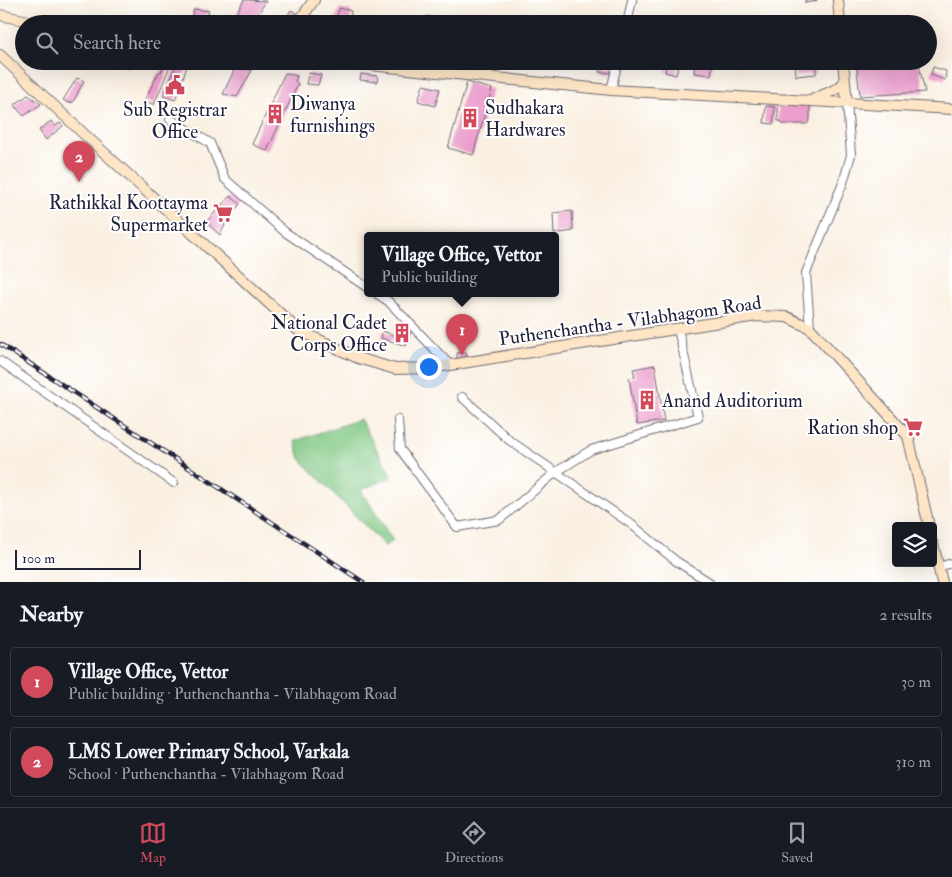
<!DOCTYPE html>
<html lang="en">
<head>
<meta charset="utf-8">
<style>
	body { margin:0; font-family:"IM FELL Double Pica",serif; background:#242831; color:#f1f3f6 }
	.controls { position:absolute; right:15px; bottom:15px; display:grid; overflow:hidden; border-radius:5px; box-shadow:0 5px 20px #0002 }
	.controls button { width:45px; height:45px; display:grid; place-items:center; padding:0; border:0; border-bottom:1px solid #363941; background:#171b24; color:#f1f3f6; font:25px sans-serif }
	.scale { position:absolute; left:15px; bottom:12px; width:126px; box-sizing:border-box; padding-left:5px; border:2px solid #22223b; border-top:0; font-size:14px; line-height:18px; white-space:nowrap; color:#22223b; -webkit-text-stroke:4px #fff; paint-order:stroke }
	.you { position:absolute; left:428px; top:366px; width:18px; height:18px; margin:-12px; border:4px solid #fff; border-radius:50%; background:#1a73e8; box-shadow:0 0 0 8px #1a73e833 }
	.badge { display:grid; place-items:center; width:32px; height:32px; border-radius:50%; background:#d1495b; color:#fff; font-size:16px; font-weight:700 }
	.pin { position:absolute; translate:-50% -41px; filter:drop-shadow(0 1px 2px #0008) }
	.pin::after { content:''; position:absolute; top:26px; width:18px; height:15px; background:inherit; clip-path:polygon(0 0,100% 0,50% 100%) }
	.popup { position:absolute; left:364px; top:232px; width:195px; height:65px; box-sizing:border-box; display:grid; place-content:center; border-radius:5px; background:#171b24; filter:drop-shadow(0 1px 4px #0005); font-size:16px; white-space:nowrap; color:#9ea1a6 }
	.popup b { font-size:19px; color:#f1f3f6 }
	.popup::after { content:''; position:absolute; left:50%; top:100%; margin-left:-10px; border:10px solid transparent; border-top-color:#171b24 }
	.list { margin:0; padding:0; list-style:none }
	h2 { display:flex; justify-content:space-between; align-items:center; height:65px; margin:0; padding:0 20px; font-size:21px }
	h2 small { font-size:16px; font-weight:400; color:#9ea1a6 }
	.list li { display:grid; grid-template-columns:32px 1fr auto; gap:15px; align-items:center; box-sizing:border-box; height:70px; margin:0 10px 10px; padding:0 10px; border:1px solid #363941; border-radius:5px }
	.list b { display:block; font-size:19px; white-space:nowrap }
	.list p { margin:0; font-size:16px; white-space:nowrap; color:#9ea1a6 }
	.list em { font-size:16px; font-style:normal; color:#9ea1a6 }
	.icon { flex:none; width:28px; height:28px; fill:none; stroke:currentColor; stroke-width:2; stroke-linecap:round; stroke-linejoin:round }
	.map { position:relative; flex:none; width:952px; height:582px; overflow:hidden }
	.search { position:absolute; background:#171b24; box-shadow:0 5px 20px #0002; left:15px; right:15px; top:15px; height:55px; display:flex; align-items:center; gap:12px; box-sizing:border-box; padding:0 18px; border-radius:28px; color:#9ea1a6; font-size:19px }
	.sheet { height:225px; background:#171b24 }
	nav { display:flex; justify-content:space-around; align-items:center; box-sizing:border-box; height:70px; border-top:1px solid #363941; background:#171b24; font-size:14px; color:#9ea1a6 }
	nav a { display:grid; justify-items:center; gap:2px }
	nav .on { color:#d1495b }
	.map>svg:first-child { display:block }
</style>
</head>
<body>
<div class="map">
<svg width="952" height="582" viewBox="0 0 952 582">
	<rect width="100%" height="100%" fill="#fff"/>
	<filter id="ink" filterUnits="userSpaceOnUse"><feTurbulence type="fractalNoise" baseFrequency=".02" numOctaves="2"/><feDisplacementMap in="SourceGraphic" scale="10" xChannelSelector="R" yChannelSelector="G"/><feConvolveMatrix kernelMatrix="1 2 1 2 8 2 1 2 1" color-interpolation-filters="sRGB"/></filter>
	<filter id="wash" filterUnits="userSpaceOnUse"><feTurbulence type="fractalNoise" baseFrequency=".0096" numOctaves="4" result="noise"/><feDisplacementMap in="SourceGraphic" scale="20" xChannelSelector="R" yChannelSelector="G"/><feGaussianBlur stdDeviation="1.12" result="paint"/><feColorMatrix in="noise" values="0 0 0 0 0 0 0 0 0 0 0 0 0 0 0 0 0 1.4 0 .05"/><feComposite in="paint" operator="in"/></filter>
	<g filter="url(#wash)">
		<rect width="100%" height="100%" fill="#faf0e2"/>
		<path fill="#80c884" stroke="#517560" d="M360,419L392,477L361,490L393,541L385,546L300,459L295,441Z"/>
		<g id="blocks">
			<path fill="#eb9ecc" d="M244,0L266,1L252,24H230Z
				M805,0H817V1L805,3Z
				M340,8L351,11L350,24H333Z
				M194,9L209,11L204,24H189Z
				M291,10L297,14L291,22L286,18Z
				M427,16L445,20V24H425Z
				M259,20L268,22L257,24Z
				M142,21L156,23V24H141Z
				M115,61H131L128,68Z
				M164,61H172L154,105L145,100L158,73L162,71Z
				M178,61H189L175,100L163,96Z
				M667,61H679L676,75L665,72Z
				M695,61L713,62L711,75L694,73Z
				M795,61H816V74L796,76Z
				M856,61H918L925,92L860,96Z
				M600,65L614,67L613,73L599,72Z
				M933,67L946,71L945,80L931,75Z
				M235,68L252,70L237,97L223,94Z
				M285,73L297,76L295,81L298,84L267,151L252,144Z
				M309,73L321,75L318,85L306,84Z
				M361,74L378,76L377,82L360,80Z
				M77,78L84,81L73,102L68,103L63,100Z
				M467,82L492,89L473,155L448,148Z
				M423,85L440,89L435,106L418,101Z
				M28,95L41,104L24,116L14,105Z
				M778,105H810V120L807,124H782L781,121H778Z
				M766,106L775,107L773,124L764,123Z
				M51,121L55,126L60,123L63,126L46,140L39,130Z
				M230,196L240,204L223,223L225,225L220,235L206,222Z
				M572,211L573,231L554,234L553,213Z
				M397,323L412,328L406,346L381,338L383,331L393,335Z
				M466,352L467,358L457,359V353Z
				M655,365L664,421L637,425L629,378L635,377L633,369Z
				M915,420L919,430L911,434L906,424Z"/>
		</g>
	</g>
	<g filter="url(#ink)">
		<use href="#blocks" fill-opacity="0" stroke="#6e6a75" stroke-width="1"/>
		<g fill="none" stroke-linecap="round" stroke-linejoin="round">
			<defs>
				<path id="street" d="M627,24L632,0
					M611,90L618,61
					M170,119L210,143L225,179L285,232L368,288
					M377,294L388,301L450,365
					M810,328L806,273L843,183L851,155L847,103
					M0,361L174,483
					M462,397L509,440L631,524L676,561L709,582
					M398,420L400,449L457,527L499,520L556,472L591,450L698,417L678,329
					M938,567L952,563"/>
				<path id="secondary" d="M838,0L840,24
					M0,15L43,24
					M297,24L314,0
					M0,55L86,136L298,330L358,358L395,369L431,368L757,316L787,317L810,328L908,436L929,526
					M332,61L611,90L847,103L843,61
					M814,99L839,88L845,81
					M847,103L952,109
					M933,544L942,582"/>
			</defs>
			<use href="#street" stroke="#6e6a75" stroke-width="10"/>
			<use href="#secondary" stroke="#6e6a75" stroke-width="12"/>
			<use href="#street" stroke="#fff" stroke-width="8"/>
			<use href="#secondary" stroke="#fde5c5" stroke-width="10"/>
			<defs>
				<path id="rail" d="M0,344L363,582"/>
			</defs>
			<use href="#rail" stroke="#22223b" stroke-width="4.5"/>
			<use href="#rail" stroke="#fff" stroke-width="2.5" stroke-dasharray="8" stroke-linecap="butt"/>
		</g>
	</g>
	<defs>
		<symbol id="civic-bare" viewBox="-9 -9 18 18"><path d="M-.6-6.5H3V-4.5H.6V-3L4-1V1h2V6H-6V1h2V-1L-.6-3ZM-1.2 2.5V6h2.4V2.5Z" fill="#d1495b" stroke="#fff" stroke-width="2.5" paint-order="stroke"/></symbol>
		<symbol id="building-bare" viewBox="-9 -9 18 18"><path d="M-4-6H4V6H1V3H-1V6H-4ZM-2.5-4.3h1.7v1.8h-1.7ZM.8-4.3h1.7v1.8H.8ZM-2.5-1h1.7V.8h-1.7ZM.8-1h1.7V.8H.8Z" fill="#d1495b" stroke="#fff" stroke-width="2.5" paint-order="stroke"/></symbol>
		<symbol id="supermarket-bare" viewBox="-9 -9 18 18"><path d="M-6-5.5h2.5l.6 2H6L4.5 2H-2.5L-4.4-4H-6ZM-1.5 3.2a1.3 1.3 0 1 0 .1 0ZM3 3.2a1.3 1.3 0 1 0 .1 0Z" fill="#d1495b" stroke="#fff" stroke-width="2.5" paint-order="stroke"/></symbol>
	</defs>
	<g fill-rule="evenodd">
		<use href="#civic-bare" x="161" y="71" width="28" height="28"/>
		<use href="#building-bare" x="261" y="100" width="28" height="28"/>
		<use href="#building-bare" x="456" y="104" width="28" height="28"/>
		<use href="#supermarket-bare" x="209" y="199" width="28" height="28"/>
		<use href="#building-bare" x="388" y="319" width="28" height="28"/>
		<use href="#building-bare" x="633" y="386" width="28" height="28"/>
		<use href="#supermarket-bare" x="899" y="413" width="28" height="28"/>
	</g>
	<g text-anchor="middle" stroke-width="4" stroke-linejoin="round" paint-order="stroke">
		<g font-size="19" fill="#22223b" stroke="#fff" text-anchor="start">
			<text x="290" y="110">Diwanya<tspan x="290" dy="22">furnishings</tspan></text>
			<text x="485" y="114">Sudhakara<tspan x="485" dy="22">Hardwares</tspan></text>
			<text x="175" y="116" text-anchor="middle">Sub Registrar<tspan x="175" dy="22">Office</tspan></text>
			<text x="208" y="209" text-anchor="end">Rathikkal Koottayma<tspan x="208" dy="22">Supermarket</tspan></text>
			<text x="387" y="329" text-anchor="end">National Cadet<tspan x="387" dy="22">Corps Office</tspan></text>
			<text x="662" y="407">Anand Auditorium</text>
			<text x="898" y="434" text-anchor="end">Ration shop</text>
		</g>
		<g font-size="19" fill="#22223b" stroke="#fff">
			<text transform="translate(630 320) rotate(-8)" y="7">Puthenchantha - Vilabhagom Road</text>
		</g>
	</g>
</svg>
<div class="controls">
<button><svg class="icon" aria-label="layers" viewBox="0 0 24 24"><path d="M12 4l9 5-9 5-9-5zM3 14l9 5 9-5"/></svg></button>
</div>
<div class="scale">100 m</div>
<div class="you"></div>
<div class="pin badge" style="left:462px;top:355px">1</div>
<div class="popup"><b>Village Office, Vettor</b>Public building</div>
<div class="pin badge" style="left:79px;top:182px">2</div>
<div class="search"><svg class="icon" aria-label="search" viewBox="0 0 24 24"><circle cx="10" cy="10" r="6"/><path d="M15 15l6 6"/></svg>Search here</div>
</div>
<section class="sheet">
<h2>Nearby<small>2 results</small></h2>
<ul class="list">
<li><span class="badge">1</span><div><b>Village Office, Vettor</b><p>Public building · Puthenchantha - Vilabhagom Road</p></div><em>30 m</em></li>
<li><span class="badge">2</span><div><b>LMS Lower Primary School, Varkala</b><p>School · Puthenchantha - Vilabhagom Road</p></div><em>310 m</em></li>
</ul>
</section>
<nav>
<a class="on"><svg class="icon" aria-label="map" viewBox="0 0 24 24"><path d="M3 6l6-2 6 2 6-2v14l-6 2-6-2-6 2zM9 4v14M15 6v14"/></svg>Map</a>
<a><svg class="icon" aria-label="directions" viewBox="0 0 24 24"><path d="M12 3l9 9-9 9-9-9zM9 14v-3h6M13 9l2 2-2 2"/></svg>Directions</a>
<a><svg class="icon" aria-label="saved" viewBox="0 0 24 24"><path d="M7 4h10v16l-5-4-5 4z"/></svg>Saved</a>
</nav>
</body>
</html>
